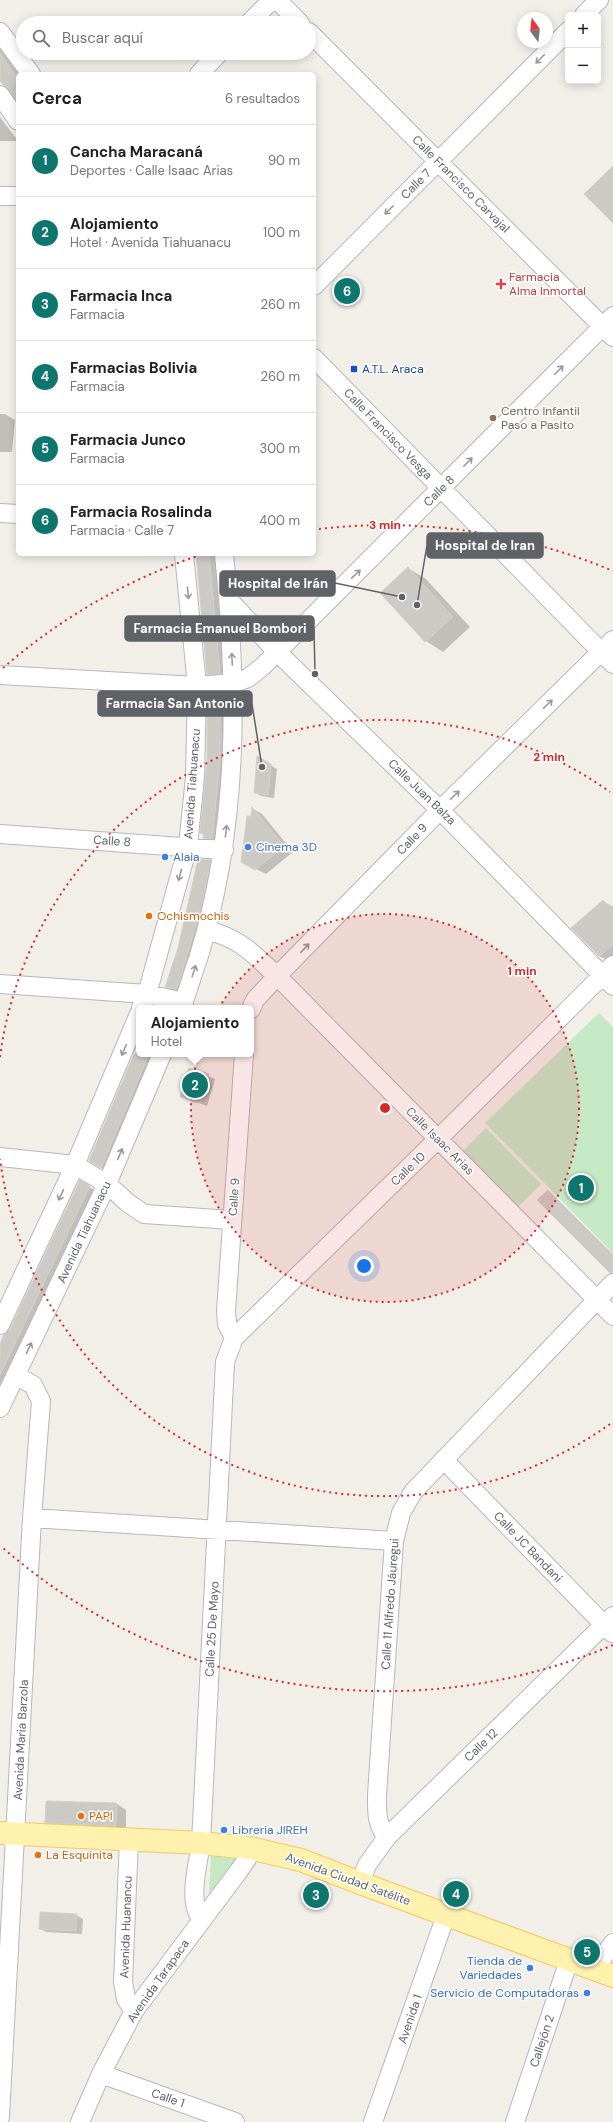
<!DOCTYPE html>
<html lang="es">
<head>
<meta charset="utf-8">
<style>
	body { margin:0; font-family:"DM Sans",sans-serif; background:#f6f6f6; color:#202124 }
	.controls { position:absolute; right:12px; top:12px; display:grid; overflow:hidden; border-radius:6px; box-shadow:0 2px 10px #0003 }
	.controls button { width:36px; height:36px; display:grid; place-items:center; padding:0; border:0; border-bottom:1px solid #e0e0e0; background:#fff; color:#202124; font:20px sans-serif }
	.compass { position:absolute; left:517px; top:12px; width:36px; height:36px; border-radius:50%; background:#fff; box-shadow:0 2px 10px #0003; rotate:345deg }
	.you { position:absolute; left:364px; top:1266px; width:14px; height:14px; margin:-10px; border:3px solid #fff; border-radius:50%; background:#1a73e8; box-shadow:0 0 0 6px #1a73e833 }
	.badge { display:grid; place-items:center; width:26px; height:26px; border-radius:50%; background:#0f766e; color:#fff; font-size:13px; font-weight:700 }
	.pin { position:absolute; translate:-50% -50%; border:2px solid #fff; box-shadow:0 1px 4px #0006 }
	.popup { position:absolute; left:136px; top:1005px; width:118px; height:52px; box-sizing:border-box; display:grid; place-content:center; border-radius:6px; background:#fff; filter:drop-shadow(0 1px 3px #0005); font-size:13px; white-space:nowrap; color:#757577 }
	.popup b { font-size:15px; color:#202124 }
	.popup::after { content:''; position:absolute; left:50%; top:100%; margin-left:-8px; border:8px solid transparent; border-top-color:#fff }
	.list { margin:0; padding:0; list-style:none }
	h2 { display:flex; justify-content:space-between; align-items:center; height:52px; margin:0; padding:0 16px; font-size:17px }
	h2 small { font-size:13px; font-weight:400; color:#757577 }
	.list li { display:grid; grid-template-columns:26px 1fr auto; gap:12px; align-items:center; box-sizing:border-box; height:72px; padding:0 16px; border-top:1px solid #e0e0e0 }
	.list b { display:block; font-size:15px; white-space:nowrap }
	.list p { margin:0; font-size:13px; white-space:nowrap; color:#757577 }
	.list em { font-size:13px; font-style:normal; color:#757577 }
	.icon { flex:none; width:22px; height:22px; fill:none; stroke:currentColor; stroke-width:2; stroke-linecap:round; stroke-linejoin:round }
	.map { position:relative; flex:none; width:613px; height:2122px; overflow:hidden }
	.search { position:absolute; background:#fff; box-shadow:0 2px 10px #0003; left:16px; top:16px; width:300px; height:44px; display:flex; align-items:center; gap:10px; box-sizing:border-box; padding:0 14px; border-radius:22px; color:#757577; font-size:15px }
	.panel { position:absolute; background:#fff; box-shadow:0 2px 10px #0003; left:16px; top:72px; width:300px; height:484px; border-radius:6px }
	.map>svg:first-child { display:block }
</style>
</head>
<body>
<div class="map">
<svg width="613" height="2122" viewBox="0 0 613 2122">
	<rect width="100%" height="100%" fill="#f1efe8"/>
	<path fill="#c5e8c5" d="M599,1013L613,1027V1253L485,1123Z
		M486,1128L541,1184L516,1209L460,1154Z
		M211,1856L238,1859L209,1893Z"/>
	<path fill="#0003" d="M0,46L19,74L18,101L0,79Z
		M0,117L18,141H0Z
		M0,414H5L15,420L12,452H0Z
		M197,554H218L229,679L217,680L208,674Z
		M408,568L426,579L470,627L443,652L426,641Z
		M220,696L230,701L222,844L214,843L204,837L205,835L201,833L208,760V697Z
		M258,758L277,769L274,798L261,796L255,793Z
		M253,809L262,814L293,852L266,874L252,867Z
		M210,861L220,866L186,995L175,992L166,987Z
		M603,901L613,907V958L609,961L599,956Z
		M139,1045V1054H161L110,1173L90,1160Z
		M190,1069L215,1079L207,1106L181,1096Z
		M81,1182L101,1194L0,1406V1346L10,1330Z
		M548,1191L613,1254V1274L611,1272Z
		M117,1804L126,1810V1831L56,1828L46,1822Z
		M76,1915L83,1919L82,1934L46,1932L40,1929Z"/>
	<path fill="#cccac5" stroke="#d6d1c6" d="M0,53L18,80V103L0,81Z
		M613,166V223L584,194Z
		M196,554H209L220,674L207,675Z
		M408,567L453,617L425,642L380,593Z
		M220,695V761L212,839L203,838L204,834L200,833L207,760V696Z
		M257,756L271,764L268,795L254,793Z
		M252,807L284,846L255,870L241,862L247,816H251Z
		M198,859L211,860L201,907L177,990L165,987L178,948Z
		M603,900L613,910V945L599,956L571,928Z
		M134,1054H149L101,1168L89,1161Z
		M189,1068L209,1074L200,1103L180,1097Z
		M80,1180L90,1186L0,1375V1344L4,1334L10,1329Z
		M548,1190L613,1255V1273H610L537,1200Z
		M46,1801L117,1803L116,1826L45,1823Z
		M40,1912L77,1914L76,1931L39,1929Z"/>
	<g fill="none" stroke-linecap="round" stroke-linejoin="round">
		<defs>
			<path id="minor" d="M277,0L300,23
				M584,15L599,0
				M249,23L272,0
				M0,32L31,74
				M309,32L613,337
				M199,74L219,53
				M0,95L18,121
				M0,196H18
				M314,286L568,31
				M314,358L613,664
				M0,513L18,514
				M229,600L276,651L440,810L613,986
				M0,675L197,686L234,683L248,678L262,667L613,316
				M0,834L224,850
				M207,930C241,939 252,953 277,976L613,1316
				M0,984L147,994L184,1002
				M141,1008L147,994L188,846L195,777L197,686L184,554
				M181,1008C188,992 192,975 198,959C239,827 238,690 224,554
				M251,1009L255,1000L277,976L440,810L613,640
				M0,1157L75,1165L107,1184L128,1203L144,1214L232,1220
				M0,1325L75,1165L139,1014
				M234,1338L227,1324L226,1311L244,1054
				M0,1408L107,1184L162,1054
				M444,1460L612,1633
				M32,1518L394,1541
				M387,1837C376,1825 377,1810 377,1795L394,1541L401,1513L413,1492L613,1283
				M129,1839L123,1982L126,1999L134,2011
				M360,1883L367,1865L387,1837L613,1616
				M202,1919C187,1904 198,1864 201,1843L225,1362L234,1338L438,1139L613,965
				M598,1970L603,1957L613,1943
				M101,2074L235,2122
				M0,2117L32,1518L41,1401L33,1385L16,1375
				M80,2122L101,2074L134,2011L238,1872L247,1859L249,1848
				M373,2122L446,1915
				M515,2122L569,1960"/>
			<path id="primary" d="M0,1833L201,1843L249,1848L301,1860L360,1883L613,1976"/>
		</defs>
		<use href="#minor" stroke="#b5b8bc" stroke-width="20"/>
		<use href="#primary" stroke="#f2c960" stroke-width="24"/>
		<use href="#minor" stroke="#fff" stroke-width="18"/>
		<use href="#primary" stroke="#fff2af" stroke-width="22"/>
	</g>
	<defs><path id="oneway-shaft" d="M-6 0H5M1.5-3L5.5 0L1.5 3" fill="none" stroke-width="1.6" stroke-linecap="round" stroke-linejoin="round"/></defs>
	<g stroke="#979a9d">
		<use href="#oneway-shaft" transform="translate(540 59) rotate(135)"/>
		<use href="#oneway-shaft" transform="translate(389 210) rotate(135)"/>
		<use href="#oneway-shaft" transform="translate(559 370) rotate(-45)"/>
		<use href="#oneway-shaft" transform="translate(468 462) rotate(-45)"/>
		<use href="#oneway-shaft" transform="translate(356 574) rotate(-44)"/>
		<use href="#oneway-shaft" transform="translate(188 593) rotate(84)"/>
		<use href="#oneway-shaft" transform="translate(232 659) rotate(-93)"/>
		<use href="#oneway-shaft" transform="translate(548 704) rotate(-44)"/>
		<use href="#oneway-shaft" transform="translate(455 795) rotate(-44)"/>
		<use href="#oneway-shaft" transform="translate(226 831) rotate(-84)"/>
		<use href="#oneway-shaft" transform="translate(180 875) rotate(105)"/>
		<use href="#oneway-shaft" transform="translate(305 948) rotate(-46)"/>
		<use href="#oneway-shaft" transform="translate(194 971) rotate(-72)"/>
		<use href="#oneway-shaft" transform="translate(124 1050) rotate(113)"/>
		<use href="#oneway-shaft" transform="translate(120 1154) rotate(-67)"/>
		<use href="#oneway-shaft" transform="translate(61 1195) rotate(115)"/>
		<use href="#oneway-shaft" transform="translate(29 1348) rotate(-65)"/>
	</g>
	<circle cx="385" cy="1108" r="194" fill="#d62828" fill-opacity=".12"/>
	<g fill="none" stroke="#d62828" stroke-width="2" stroke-dasharray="2 4">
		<circle cx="385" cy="1108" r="194"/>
		<path d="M610 1424A388 388 0 0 1 0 1159M0 1057A388 388 0 0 1 610 792"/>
		<path d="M613 1645A583 583 0 0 1 3 1548M3 668A583 583 0 0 1 200 555M319 529A583 583 0 0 1 613 571"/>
	</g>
	<path fill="#e0444e" stroke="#fff" stroke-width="1.5" d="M499 278h4v4h4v4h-4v4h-4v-4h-4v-4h4z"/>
	<rect fill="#1a4fb4" stroke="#fff" stroke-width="1.5" x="350" y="365" width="8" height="8" rx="2"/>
	<circle fill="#8d6e63" stroke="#fff" stroke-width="1.5" cx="493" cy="418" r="4"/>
	<g fill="#3f7fe0" stroke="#fff" stroke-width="1.5">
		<circle cx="248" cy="847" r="4"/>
		<circle cx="165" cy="857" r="4"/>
		<circle cx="224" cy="1830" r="4"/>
		<circle cx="530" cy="1968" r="4"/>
		<circle cx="587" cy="1993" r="4"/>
	</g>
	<g fill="#e8710a" stroke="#fff" stroke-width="1.5">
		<circle cx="149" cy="916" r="4"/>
		<circle cx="81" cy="1816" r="4"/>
		<circle cx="38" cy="1855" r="4"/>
	</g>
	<g text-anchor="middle" stroke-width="3" stroke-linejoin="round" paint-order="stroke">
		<g font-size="12" fill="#5f6368" stroke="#fff">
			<text transform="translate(416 184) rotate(-45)" y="4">Calle 7</text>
			<text transform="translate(461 184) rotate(45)" y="4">Calle Francisco Carvajal</text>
			<text transform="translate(388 434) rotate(46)" y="4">Calle Francisco Vesga</text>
			<text transform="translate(439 491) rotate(-45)" y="4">Calle 8</text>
			<text transform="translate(192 784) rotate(-86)" y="4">Avenida Tiahuanacu</text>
			<text transform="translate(422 792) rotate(44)" y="4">Calle Juan Balza</text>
			<text transform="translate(412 839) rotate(-46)" y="4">Calle 9</text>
			<text transform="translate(112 841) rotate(4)" y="4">Calle 8</text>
			<text transform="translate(440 1141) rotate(45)" y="4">Calle Isaac Arias</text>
			<text transform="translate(408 1169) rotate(-44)" y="4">Calle 10</text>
			<text transform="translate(234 1197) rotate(-86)" y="4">Calle 9</text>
			<text transform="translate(84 1232) rotate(-65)" y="4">Avenida Tiahuanacu</text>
			<text transform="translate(528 1547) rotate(46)" y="4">Calle JC Bandani</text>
			<text transform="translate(390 1604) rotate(-86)" y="4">Calle 11 Alfredo Jáuregui</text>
			<text transform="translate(212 1629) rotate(-87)" y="4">Calle 25 De Mayo</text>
			<text transform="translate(21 1740) rotate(-87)" y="4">Avenida Maria Barzola</text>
			<text transform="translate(481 1745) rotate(-44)" y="4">Calle 12</text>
			<text transform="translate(348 1879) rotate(20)" y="4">Avenida Ciudad Satélite</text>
			<text transform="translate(126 1927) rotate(-88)" y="4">Avenida Huanancu</text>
			<text transform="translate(158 1981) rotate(-55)" y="4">Avenida Tarapaca</text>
			<text transform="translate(410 2019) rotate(-71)" y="4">Avenida 1</text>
			<text transform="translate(542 2041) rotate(-72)" y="4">Callejón 2</text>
			<text transform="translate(168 2098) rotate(19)" y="4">Calle 1</text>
		</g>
		<g font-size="12" fill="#be3a42" stroke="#fff" text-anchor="start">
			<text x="509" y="281">Farmacia<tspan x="509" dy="14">Alma Inmortal</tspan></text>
		</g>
		<g font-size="12" fill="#164399" stroke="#fff" text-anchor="start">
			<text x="362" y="373">A.T.L. Araca</text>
		</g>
		<g font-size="12" fill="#785e54" stroke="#fff" text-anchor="start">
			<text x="501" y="415">Centro Infantil<tspan x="501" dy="14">Paso a Pasito</tspan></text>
		</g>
		<g font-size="12" fill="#366cbe" stroke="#fff" text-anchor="start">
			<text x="256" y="851">Cinema 3D</text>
			<text x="173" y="861">Alaia</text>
			<text x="232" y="1834">Libreria JIREH</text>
			<text x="522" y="1965" text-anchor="end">Tienda de<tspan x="522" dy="14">Variedades</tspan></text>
			<text x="579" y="1997" text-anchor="end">Servicio de Computadoras</text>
		</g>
		<g font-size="12" fill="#c56008" stroke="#fff" text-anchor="start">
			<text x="157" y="920">Ochismochis</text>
			<text x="89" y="1820">PAPI</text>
			<text x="46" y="1859">La Esquinita</text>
		</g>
	</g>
	<circle cx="385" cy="1108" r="6" fill="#d62828" stroke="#fff" stroke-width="2"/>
	<g font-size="12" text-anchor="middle" font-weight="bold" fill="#d62828" stroke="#fff" stroke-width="3" stroke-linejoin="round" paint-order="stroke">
		<text x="385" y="529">3 min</text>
		<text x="549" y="761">2 min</text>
		<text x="522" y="975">1 min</text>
	</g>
	<path fill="none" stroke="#5f6368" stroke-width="1.5" d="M417 605L427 545M402 597L335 583M315 674L314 629M262 767L252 704"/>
	<g fill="#5f6368" stroke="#fff" stroke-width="1.5">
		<circle cx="417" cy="605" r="4"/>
		<circle cx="402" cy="597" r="4"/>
		<circle cx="315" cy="674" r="4"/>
		<circle cx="262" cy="767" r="4"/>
	</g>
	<g fill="#5f6368" stroke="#5f6368" stroke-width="1.5">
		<rect x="427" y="533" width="116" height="25" rx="4"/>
		<rect x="220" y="571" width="115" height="25" rx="4"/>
		<rect x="125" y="616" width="189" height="25" rx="4"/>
		<rect x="98" y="691" width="154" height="25" rx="4"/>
	</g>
	<g font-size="13" text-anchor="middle" font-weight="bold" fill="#fff">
		<text x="485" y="550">Hospital de Iran</text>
		<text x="278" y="588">Hospital de Irán</text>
		<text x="220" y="633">Farmacia Emanuel Bombori</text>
		<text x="175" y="708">Farmacia San Antonio</text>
	</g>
</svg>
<div class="controls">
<button>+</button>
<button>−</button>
</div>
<svg class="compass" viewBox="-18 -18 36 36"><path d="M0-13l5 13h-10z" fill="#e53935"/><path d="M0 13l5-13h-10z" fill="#757577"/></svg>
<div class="you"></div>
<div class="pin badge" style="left:581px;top:1188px">1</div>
<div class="pin badge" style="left:195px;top:1085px">2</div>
<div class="popup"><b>Alojamiento</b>Hotel</div>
<div class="pin badge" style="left:316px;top:1895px">3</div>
<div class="pin badge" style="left:456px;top:1894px">4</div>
<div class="pin badge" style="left:587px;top:1952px">5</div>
<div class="pin badge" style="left:347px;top:291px">6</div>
<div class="search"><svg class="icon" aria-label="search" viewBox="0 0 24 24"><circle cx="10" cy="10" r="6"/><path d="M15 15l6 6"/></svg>Buscar aquí</div>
<section class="panel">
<h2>Cerca<small>6 resultados</small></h2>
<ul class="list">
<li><span class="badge">1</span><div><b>Cancha Maracaná</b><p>Deportes · Calle Isaac Arias</p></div><em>90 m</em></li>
<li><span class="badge">2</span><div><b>Alojamiento</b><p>Hotel · Avenida Tiahuanacu</p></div><em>100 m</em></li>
<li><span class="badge">3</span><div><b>Farmacia Inca</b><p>Farmacia</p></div><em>260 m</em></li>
<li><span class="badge">4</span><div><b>Farmacias Bolivia</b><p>Farmacia</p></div><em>260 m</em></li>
<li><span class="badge">5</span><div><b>Farmacia Junco</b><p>Farmacia</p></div><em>300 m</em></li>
<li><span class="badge">6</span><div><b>Farmacia Rosalinda</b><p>Farmacia · Calle 7</p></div><em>400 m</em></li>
</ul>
</section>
</div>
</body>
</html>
